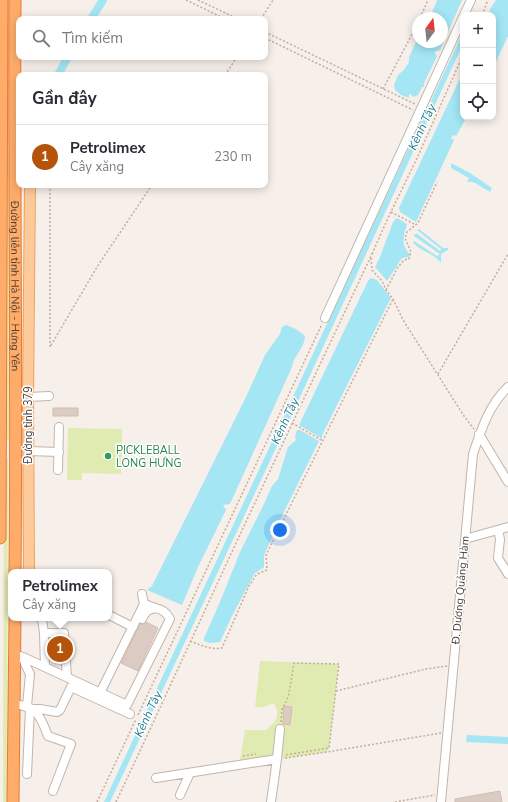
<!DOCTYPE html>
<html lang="vi">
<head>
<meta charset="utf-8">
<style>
	body { margin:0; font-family:"Nunito Sans",sans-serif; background:#f2f2f3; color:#2b2b33 }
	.controls { position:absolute; right:12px; top:12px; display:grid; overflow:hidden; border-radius:8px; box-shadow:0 2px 10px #0003 }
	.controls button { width:36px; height:36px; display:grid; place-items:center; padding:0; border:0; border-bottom:1px solid #e1e1e2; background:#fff; color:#2b2b33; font:20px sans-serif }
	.compass { position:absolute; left:412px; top:12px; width:36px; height:36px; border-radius:50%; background:#fff; box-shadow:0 2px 10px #0003; rotate:15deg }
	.you { position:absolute; left:280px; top:530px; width:14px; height:14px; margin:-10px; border:3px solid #fff; border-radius:50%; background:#1a73e8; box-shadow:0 0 0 6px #1a73e833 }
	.badge { display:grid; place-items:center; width:26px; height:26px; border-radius:50%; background:#b45309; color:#fff; font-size:13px; font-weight:700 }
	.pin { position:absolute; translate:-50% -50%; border:2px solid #fff; box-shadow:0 1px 4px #0006 }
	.popup { position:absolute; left:8px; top:569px; width:104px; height:52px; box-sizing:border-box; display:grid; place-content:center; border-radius:8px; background:#fff; filter:drop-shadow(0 1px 3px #0005); font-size:13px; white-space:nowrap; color:#7c7c81 }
	.popup b { font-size:15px; color:#2b2b33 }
	.popup::after { content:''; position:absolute; left:50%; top:100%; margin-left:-8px; border:8px solid transparent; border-top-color:#fff }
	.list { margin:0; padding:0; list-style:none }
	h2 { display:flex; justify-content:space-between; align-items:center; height:52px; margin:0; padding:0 16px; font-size:17px }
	h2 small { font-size:13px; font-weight:400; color:#7c7c81 }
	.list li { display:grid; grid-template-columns:26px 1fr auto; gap:12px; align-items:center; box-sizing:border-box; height:64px; padding:0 16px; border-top:1px solid #e1e1e2 }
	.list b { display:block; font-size:15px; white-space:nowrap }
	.list p { margin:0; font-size:13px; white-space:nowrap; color:#7c7c81 }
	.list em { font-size:13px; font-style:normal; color:#7c7c81 }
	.icon { flex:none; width:22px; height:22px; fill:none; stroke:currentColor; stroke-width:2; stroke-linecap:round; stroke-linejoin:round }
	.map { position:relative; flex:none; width:508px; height:802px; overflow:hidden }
	.search { position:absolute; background:#fff; box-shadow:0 2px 10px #0003; left:16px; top:16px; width:252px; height:44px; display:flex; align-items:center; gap:10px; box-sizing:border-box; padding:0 14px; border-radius:8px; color:#7c7c81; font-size:15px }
	.panel { position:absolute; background:#fff; box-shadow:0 2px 10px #0003; left:16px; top:72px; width:252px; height:116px; border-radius:8px }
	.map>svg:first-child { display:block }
</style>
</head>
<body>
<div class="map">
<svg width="508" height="802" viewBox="0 0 508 802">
	<rect width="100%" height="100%" fill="#f6efea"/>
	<path fill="#dfebb1" d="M9,154V438L7,441L4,440L6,159Z
		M68,428L122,429L121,474L82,473V480H67Z
		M5,456L8,459L7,802H3L4,457Z
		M260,661L339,664L329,748L327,752L239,765L245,730H266C275,723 282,714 273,703L264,707H255Z"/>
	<path fill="#a4e6f4" d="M437,0H462L440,50L434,52L437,56L424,83V87H422L418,95L414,97L410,94H409V98L401,95L395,90L394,85L398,75L404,70L409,62V57L418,38V42H442V18H430Z
		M496,0H508V36L493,68V15H489L488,14L492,6Z
		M463,32V44L299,399L110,802H104Z
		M463,72V117H467L456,136L453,135L451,138L454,140L416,222L400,212L399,208Z
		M451,163L470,173L492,188L489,193V191C481,188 476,180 467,182L469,178L451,168Z
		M397,218L407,224C404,234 400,245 410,254L409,257L402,258L387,281L375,267L380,257L393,222Z
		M419,229L443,248H448V250L441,254V263C433,252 420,252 413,242L414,241L437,256L440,254L414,236L415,234H417L440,251L441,249L417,230Z
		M371,278L377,280L391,298L325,429L322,436V439L299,425L368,281Z
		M286,325L296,329L305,336C305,348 293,356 292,367L230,504L223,505L226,510L198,567L182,605L147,590L152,586L246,397L265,355L280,334L282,327Z
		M297,430H300L319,441L281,518L264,555V567L255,573L232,616L220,642L210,643L204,641V638L220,602L240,552L264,504L272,486L278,479L288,447L296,440L295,437Z
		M467,735L508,737V744L466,742Z"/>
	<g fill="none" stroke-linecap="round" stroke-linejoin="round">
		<path stroke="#a4e6f4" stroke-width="8" d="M91,19L103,0
			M58,75L68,57"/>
	</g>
	<path fill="#dbcbc2" stroke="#d3beb1" d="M53,408H78V416H53Z
		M146,622L158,628L138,671L121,663L140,624H145Z
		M284,706L292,707L290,725L283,724Z
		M500,791L502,802H455V799Z"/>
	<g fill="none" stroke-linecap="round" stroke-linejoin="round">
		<defs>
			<path id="minor" d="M464,15L471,0
				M325,318L463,17
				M28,397L49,396
				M479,434L508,482
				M28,451L59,452
				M58,470L59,427
				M498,530L500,539L498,558L508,574
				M465,539L508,527
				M142,594L144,604
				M109,615L133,627
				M40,618L42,619L44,633H64L67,677
				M44,633L45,667
				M14,654L23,657L127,705L170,619C163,606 148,604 142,619
				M23,657L25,664L30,674L27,706
				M100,693L144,604L156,608
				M14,704C37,707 40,715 48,736L71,744L53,791
				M33,709H40L57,712L60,710L71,687L130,714
				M27,774L30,708
				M156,778L277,759
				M180,795L190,773
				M271,802L277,759L280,729
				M441,802L473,454C481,430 489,405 508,387"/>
			<path id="major" d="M29,572L28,397L30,185"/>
			<g id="highway">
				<path id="s1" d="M15,0C14,191 17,381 15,572"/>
				<path d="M0,538L2,0"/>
				<path d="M13,802L15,618"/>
			</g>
		</defs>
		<use href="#minor" stroke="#c2b5ac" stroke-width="10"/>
		<use href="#major" stroke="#eaa263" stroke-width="12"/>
		<use href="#highway" stroke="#e57b34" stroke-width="13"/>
		<path stroke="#c4ad9c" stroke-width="1.5" stroke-dasharray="2 2" stroke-linecap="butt" d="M186,0L225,19
			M198,0L238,19
			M482,15L488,0
			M420,18L428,0
			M261,19L273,0
			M265,32L415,104
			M265,38L413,110
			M225,75L237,57
			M383,89L418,23
			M50,185V347L97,267L152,185
			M391,212L416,225
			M372,254L388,218L419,154L463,55
			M371,258L372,270L382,281L386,290L393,299L403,320L464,416L474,429
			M386,290L398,267L404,260L409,259L411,252L405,238L407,232L418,223L437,182
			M438,374L508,254
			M292,423L323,441
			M190,641C201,645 210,650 222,648L249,586L257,574L267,570L266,555L393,299
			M336,691L426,669L447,666
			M138,715L322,324
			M281,722L282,709L286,702L289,694L294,663L339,664L329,748L285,755
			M243,756L256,754
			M285,758L327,752L441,733
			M97,802L136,719
			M116,802L147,736L236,543L372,254
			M395,802L435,795"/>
		<use href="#minor" stroke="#fff" stroke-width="8"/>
		<use href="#major" stroke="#ffca99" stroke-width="10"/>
		<use href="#highway" stroke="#ffac6b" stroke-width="11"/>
	</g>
	<circle fill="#2e9e5b" stroke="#fff" stroke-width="1.5" cx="108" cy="456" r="4"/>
	<g text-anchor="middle" stroke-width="3" stroke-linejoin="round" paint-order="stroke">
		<g font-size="11" fill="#4a3e37" stroke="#fff">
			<text dy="4" stroke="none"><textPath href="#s1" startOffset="286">Đường liên tỉnh Hà Nội - Hưng Yên</textPath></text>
			<text transform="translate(28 425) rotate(-90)" y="4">Đường tỉnh 379</text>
			<text transform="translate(460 590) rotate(-85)" y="4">Đ. Dương Quảng Hàm</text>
		</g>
		<g font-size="11" fill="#27864d" stroke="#fff" text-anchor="start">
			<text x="116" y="454">PICKLEBALL<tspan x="116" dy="13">LONG HƯNG</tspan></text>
		</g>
		<g font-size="12" font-style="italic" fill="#247d92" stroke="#fff">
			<text transform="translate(422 127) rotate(-65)" y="4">Kênh Tây</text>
			<text transform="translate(285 421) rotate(-65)" y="4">Kênh Tây</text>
			<text transform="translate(148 714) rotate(-65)" y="4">Kênh Tây</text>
		</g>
	</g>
</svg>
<div class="controls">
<button>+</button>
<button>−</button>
<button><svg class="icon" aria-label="locate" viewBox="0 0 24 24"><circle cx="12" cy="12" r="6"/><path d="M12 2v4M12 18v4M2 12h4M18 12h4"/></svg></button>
</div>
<svg class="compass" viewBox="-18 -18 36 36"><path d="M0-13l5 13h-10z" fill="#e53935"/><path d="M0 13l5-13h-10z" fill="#7c7c81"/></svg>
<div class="you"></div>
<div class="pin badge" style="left:60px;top:649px">1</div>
<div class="popup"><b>Petrolimex</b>Cây xăng</div>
<div class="search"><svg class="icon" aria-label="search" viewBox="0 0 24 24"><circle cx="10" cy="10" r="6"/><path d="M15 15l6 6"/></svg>Tìm kiếm</div>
<section class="panel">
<h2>Gần đây<small></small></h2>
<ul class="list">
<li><span class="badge">1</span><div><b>Petrolimex</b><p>Cây xăng</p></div><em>230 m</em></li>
</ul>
</section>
</div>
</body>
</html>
